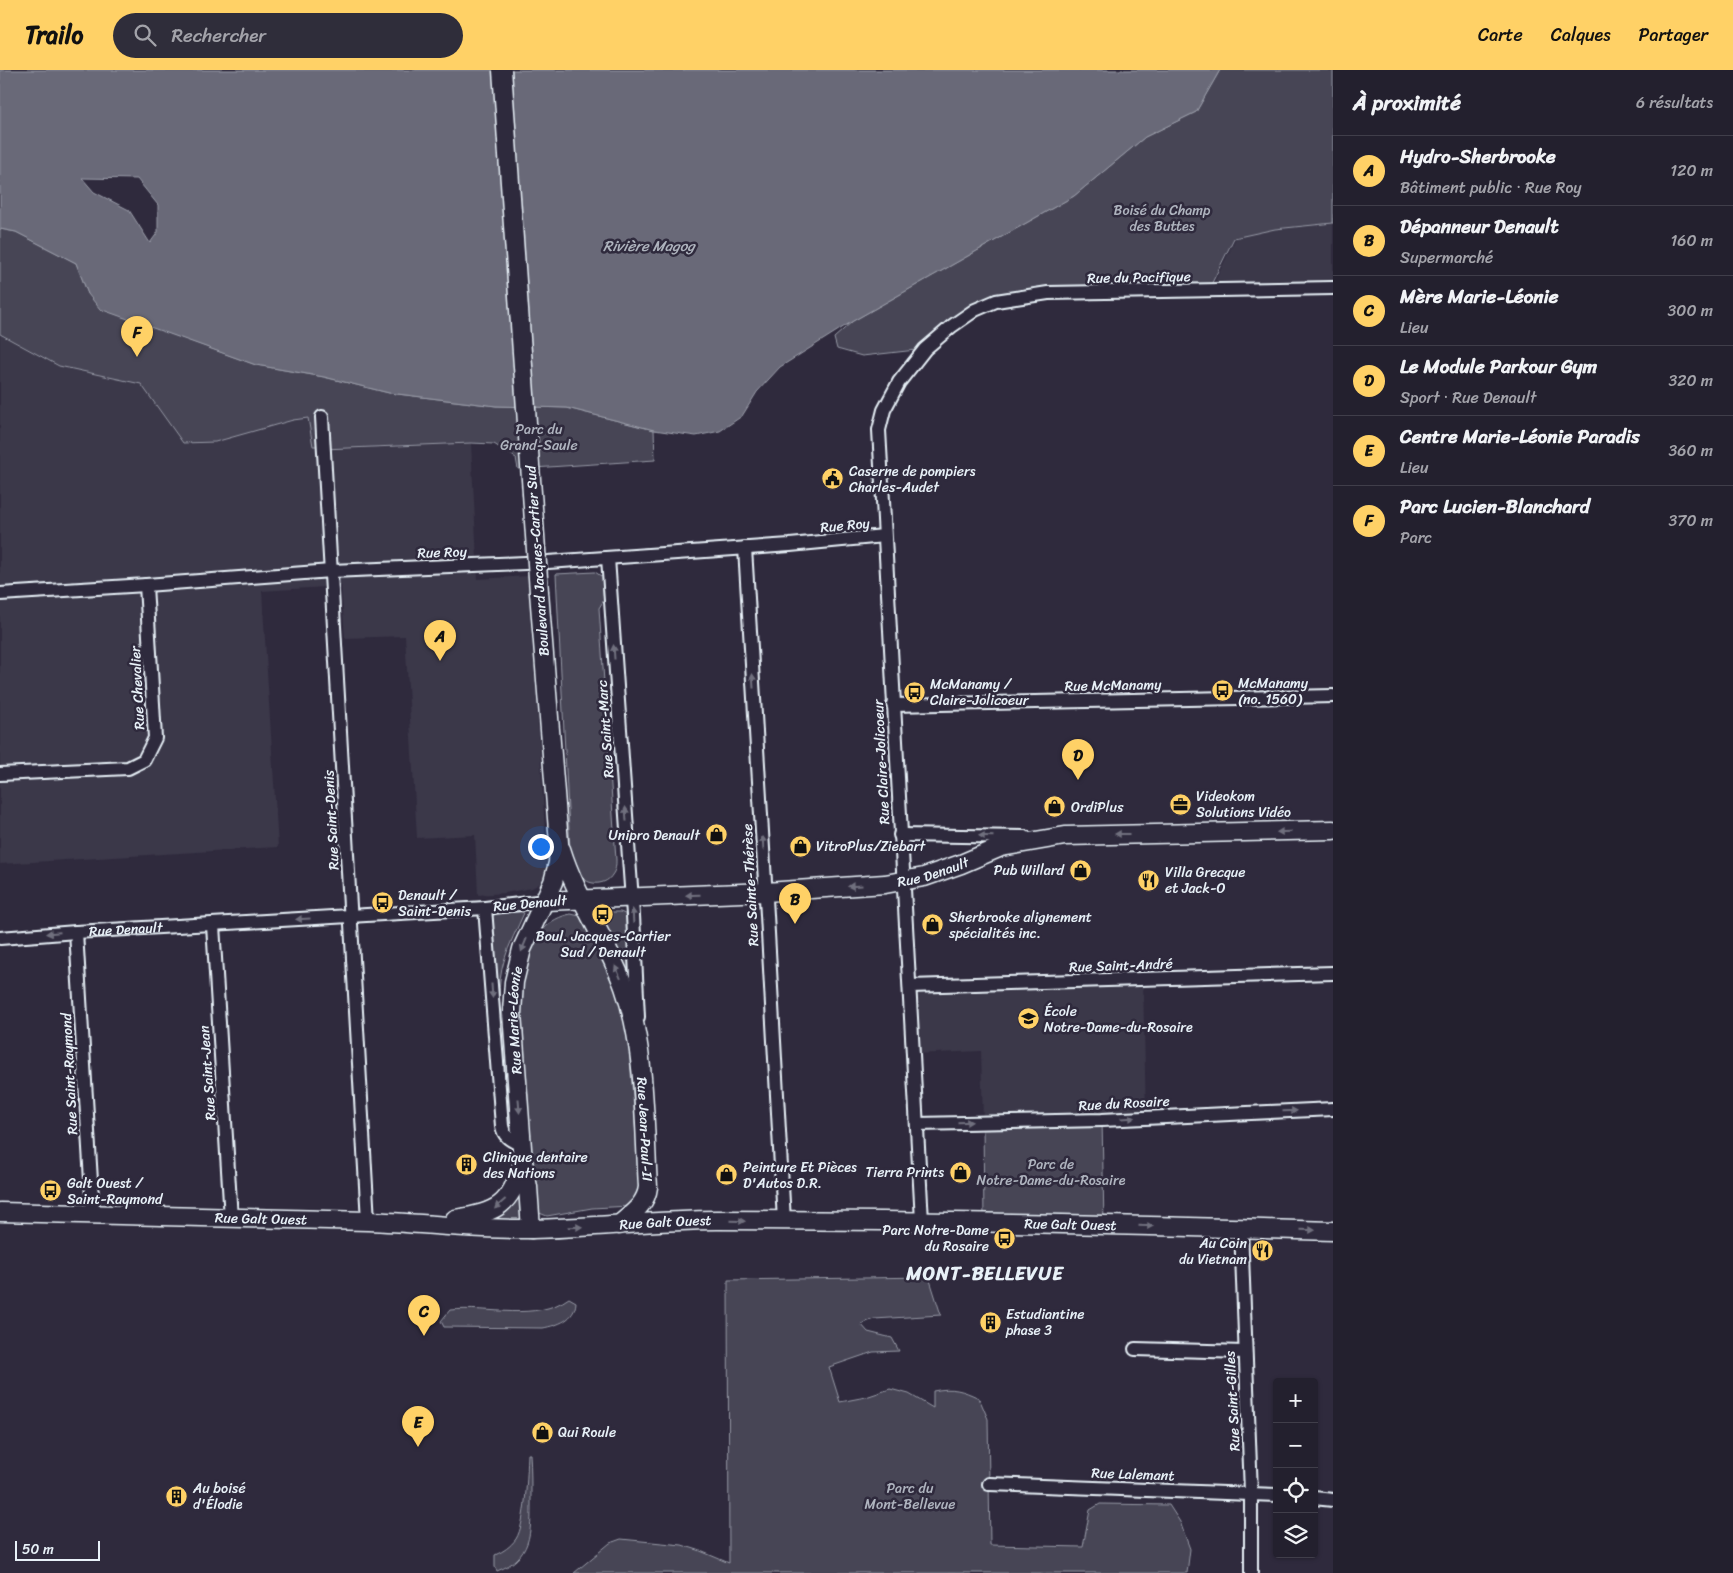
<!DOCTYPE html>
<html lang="fr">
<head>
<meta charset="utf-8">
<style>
	body { margin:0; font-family:Sriracha,sans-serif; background:#2f2d3a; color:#f1f3f6 }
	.controls { position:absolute; right:15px; bottom:15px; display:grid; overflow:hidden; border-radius:5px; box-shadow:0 1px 4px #0004 }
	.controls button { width:45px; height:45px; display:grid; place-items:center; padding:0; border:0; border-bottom:1px solid #403e4a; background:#23202e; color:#f1f3f6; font:25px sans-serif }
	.scale { position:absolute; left:15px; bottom:12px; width:85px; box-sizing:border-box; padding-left:5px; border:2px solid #e8f1f8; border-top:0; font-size:14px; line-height:18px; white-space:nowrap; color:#e8f1f8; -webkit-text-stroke:4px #2f2a3d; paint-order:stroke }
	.you { position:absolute; left:540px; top:776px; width:18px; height:18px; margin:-12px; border:4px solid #fff; border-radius:50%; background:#1a73e8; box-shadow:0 0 0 8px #1a73e833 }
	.badge { display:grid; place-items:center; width:32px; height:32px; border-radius:50%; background:#ffd166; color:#111; font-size:16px; font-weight:700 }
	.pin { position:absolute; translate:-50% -41px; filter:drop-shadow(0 1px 2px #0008) }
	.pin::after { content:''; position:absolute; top:26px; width:18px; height:15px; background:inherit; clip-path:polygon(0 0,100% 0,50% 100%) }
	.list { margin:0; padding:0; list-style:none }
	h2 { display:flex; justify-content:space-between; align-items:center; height:65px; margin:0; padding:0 20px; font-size:21px }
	h2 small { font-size:16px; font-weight:400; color:#a3a3aa }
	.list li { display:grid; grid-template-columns:32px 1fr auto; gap:15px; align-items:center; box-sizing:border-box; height:70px; padding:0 20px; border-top:1px solid #403e4a }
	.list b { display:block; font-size:19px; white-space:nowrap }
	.list p { margin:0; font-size:16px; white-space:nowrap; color:#a3a3aa }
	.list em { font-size:16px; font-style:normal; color:#a3a3aa }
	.icon { flex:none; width:28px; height:28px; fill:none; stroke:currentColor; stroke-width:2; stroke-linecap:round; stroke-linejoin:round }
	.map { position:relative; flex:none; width:1333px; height:1503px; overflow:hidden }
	header { display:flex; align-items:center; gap:30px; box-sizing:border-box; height:70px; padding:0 25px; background:#ffd166; color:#111 }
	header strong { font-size:24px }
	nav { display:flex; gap:28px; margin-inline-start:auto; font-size:18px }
	.search { width:350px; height:45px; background:#2f2d3a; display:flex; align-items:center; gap:12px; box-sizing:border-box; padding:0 18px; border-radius:28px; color:#a3a3aa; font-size:19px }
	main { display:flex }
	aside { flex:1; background:#23202e }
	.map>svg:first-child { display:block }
</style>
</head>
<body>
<header>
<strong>Trailo</strong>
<div class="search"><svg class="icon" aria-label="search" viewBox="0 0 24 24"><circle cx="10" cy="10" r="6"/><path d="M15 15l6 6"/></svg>Rechercher</div>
<nav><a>Carte</a><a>Calques</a><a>Partager</a></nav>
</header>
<main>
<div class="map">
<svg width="1333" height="1503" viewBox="0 0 1333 1503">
	<rect width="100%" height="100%" fill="#2f2a3d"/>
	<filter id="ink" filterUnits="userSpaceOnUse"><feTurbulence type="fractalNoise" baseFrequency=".02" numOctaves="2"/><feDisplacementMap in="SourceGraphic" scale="10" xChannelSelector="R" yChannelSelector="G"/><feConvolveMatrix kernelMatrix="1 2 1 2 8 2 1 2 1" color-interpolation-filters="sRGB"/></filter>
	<g filter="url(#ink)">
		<path fill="#3b3749" d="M1316,3H1333V217L1211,219Z
			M0,232V264L59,296L141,314L183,373L215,372L293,350L322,347L324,379L471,373L478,509L530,506L547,796H545V806L543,812L532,818L505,823L478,825L475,765L417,768L405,566L345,568L341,516L262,521L278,777L0,794Z
			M1143,910L1146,1047L983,1051L981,981L914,984L910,916Z"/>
		<path fill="#464455" stroke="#979aa6" d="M1220,0H1333V153L1275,159L1234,168L1208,221L996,231L925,279L862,286L837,279L834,268L853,251L1074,126L1145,67L1196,42Z
			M0,159L16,162L76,193L88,224L149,256L256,295L324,307L389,323L496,336L567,338L654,360L655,390L518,399L516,388L494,374L471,373L323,379V376H313L308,348L293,350L215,372L183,373L141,314L59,296L0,264Z
			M595,502L604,508L605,528L599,538L616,790C616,795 616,800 612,805C607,814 592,816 584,809C576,802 573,789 570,779L556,504Z
			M521,842L524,843C517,859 509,874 504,891C497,914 499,939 501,962L492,847L497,843Z
			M596,842H620L625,844L627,850L632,914Z
			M571,844L584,847L614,902L628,965L640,1116L639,1125L630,1136L592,1138L547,1146L537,1142L532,1127C529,1084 527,1040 524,997C522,960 517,923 527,887C533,865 549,848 571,844Z
			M1102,1050L1104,1155L984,1152L983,1051Z
			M523,1113L526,1150H486Z
			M929,1207L941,1245L874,1249L861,1254L868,1262L892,1268L899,1281L873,1282L829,1297L840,1332L866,1327L890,1319L909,1324L933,1338V1321C953,1317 962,1320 979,1328L988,1349L990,1475L1083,1477L1090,1440L1100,1434L1169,1435L1180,1452L1190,1479L1187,1503H574L610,1473L621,1469L682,1475L698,1480L729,1493L728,1210Z
			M569,1228L576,1232C575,1250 558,1255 543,1258L444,1257L441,1251L450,1240C489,1236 536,1252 569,1228Z
			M528,1384H530C531,1399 531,1415 531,1431C531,1463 532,1488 497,1501L495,1497V1485C504,1481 510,1477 516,1469C526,1453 527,1404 528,1384Z"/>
		<path fill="#696978" stroke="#9c9fab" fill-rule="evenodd" d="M0,0H1220L1196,42L1145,67L1074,126L853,251L780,297L757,322L742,346L720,361L696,366L654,360L567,338L496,336L389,323L324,307L256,295L100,239L88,224L76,193L16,162L0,159ZM82,108L137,109L158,135V162L150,173L129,140L94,122Z"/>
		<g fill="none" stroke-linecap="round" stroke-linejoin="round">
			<defs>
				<g id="street">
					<path d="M322,347L368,1151"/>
					<path d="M745,478L767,845L784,1151"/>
					<path d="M608,488L633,845L638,947"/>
					<path d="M0,524L146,515L331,501L548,492L790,475L884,466"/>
					<path d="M893,635L1333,626"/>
					<path d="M0,704L128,698L144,690L155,668L146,515"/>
					<path d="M900,765L1025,767"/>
					<path d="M485,838L502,1056C504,1068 512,1070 522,1076"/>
					<path d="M213,855L231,1149"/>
					<path d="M76,862L93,1144"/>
					<path id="s1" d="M0,868L76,862L485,838L545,831"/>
					<path d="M910,916L1333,903"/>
					<path d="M917,1054L1102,1050L1333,1039"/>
					<path d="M922,1151L883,431L879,360L884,340L899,312L925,279L952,256L975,240L996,231L1048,223L1333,218"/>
					<path d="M1241,1158L1251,1423V1503"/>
					<path d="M1135,1279L1245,1282"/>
					<path d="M989,1414L1277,1425"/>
					<path d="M1314,1428L1333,1430"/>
				</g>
				<g id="secondary">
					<path id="s2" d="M561,779C576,828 607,869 624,917C646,979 644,1052 648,1117C646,1135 631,1144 619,1155"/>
					<path id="s3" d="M545,831L766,822L885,814L924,807L961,794L1001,777L1065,766L1333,760"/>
					<path id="s4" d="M0,1142L368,1151C423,1153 477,1160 532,1159C594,1158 655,1150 717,1150C922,1150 1128,1155 1333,1161"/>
					<path d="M455,1149C499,1142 509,1136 523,1093"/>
					<path id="s5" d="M531,1159L528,1117L523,1092L512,943L514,912L522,879L553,812L558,793L559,773L539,522"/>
				</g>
			</defs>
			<use href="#street" stroke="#e8f1f8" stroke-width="16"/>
			<use href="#secondary" stroke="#e8f1f8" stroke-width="21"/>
			<use href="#street" stroke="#2f2a3d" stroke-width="12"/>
			<use href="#secondary" stroke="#2f2a3d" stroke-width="18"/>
			<defs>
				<path id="secondary-bridge" d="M502,0L539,522"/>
			</defs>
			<use href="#secondary-bridge" stroke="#e8f1f8" stroke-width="21" stroke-linecap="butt"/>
			<use href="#secondary-bridge" stroke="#2f2a3d" stroke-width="18"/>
		</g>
		<defs><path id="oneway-solid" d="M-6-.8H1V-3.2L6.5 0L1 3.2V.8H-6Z" transform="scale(1.25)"/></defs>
		<g fill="#70707e">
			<use href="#oneway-solid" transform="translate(614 582) rotate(-94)"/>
			<use href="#oneway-solid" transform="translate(753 611) rotate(-94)"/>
			<use href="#oneway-solid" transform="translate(626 744) rotate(-94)"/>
			<use href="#oneway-solid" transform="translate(1284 762) rotate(178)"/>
			<use href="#oneway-solid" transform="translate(1122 764) rotate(180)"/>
			<use href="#oneway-solid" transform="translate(986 766) rotate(-179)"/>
			<use href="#oneway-solid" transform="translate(763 773) rotate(-94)"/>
			<use href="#oneway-solid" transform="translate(855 816) rotate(176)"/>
			<use href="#oneway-solid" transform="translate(693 825) rotate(178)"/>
			<use href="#oneway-solid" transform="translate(633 846) rotate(-93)"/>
			<use href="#oneway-solid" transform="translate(303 849) rotate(176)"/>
			<use href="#oneway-solid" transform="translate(53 863) rotate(175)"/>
			<use href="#oneway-solid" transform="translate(524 875) rotate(112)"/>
			<use href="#oneway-solid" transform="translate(618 902) rotate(-113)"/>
			<use href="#oneway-solid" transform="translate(492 921) rotate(86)"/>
			<use href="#oneway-solid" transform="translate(519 1036) rotate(86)"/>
			<use href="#oneway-solid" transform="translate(1290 1041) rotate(-2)"/>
			<use href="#oneway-solid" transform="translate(1128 1048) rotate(-4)"/>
			<use href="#oneway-solid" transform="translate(965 1052) rotate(-2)"/>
			<use href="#oneway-solid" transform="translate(500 1134) rotate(138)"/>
			<use href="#oneway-solid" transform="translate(738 1151) rotate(1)"/>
			<use href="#oneway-solid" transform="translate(1146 1156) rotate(2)"/>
			<use href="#oneway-solid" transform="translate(575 1157) rotate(-2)"/>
			<use href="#oneway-solid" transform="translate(1308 1160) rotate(1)"/>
		</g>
	</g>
	<defs>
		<symbol id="civic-disc" viewBox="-11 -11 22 22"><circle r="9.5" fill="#ffd166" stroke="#2f2a3d"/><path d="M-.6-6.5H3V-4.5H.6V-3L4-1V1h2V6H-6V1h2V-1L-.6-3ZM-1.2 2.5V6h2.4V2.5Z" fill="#111"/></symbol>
		<symbol id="bus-disc" viewBox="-11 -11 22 22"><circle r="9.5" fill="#ffd166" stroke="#2f2a3d"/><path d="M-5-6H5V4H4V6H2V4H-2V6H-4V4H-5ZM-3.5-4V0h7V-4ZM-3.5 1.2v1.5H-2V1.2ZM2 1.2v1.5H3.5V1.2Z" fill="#111"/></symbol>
		<symbol id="office-disc" viewBox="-11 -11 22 22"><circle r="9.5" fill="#ffd166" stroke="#2f2a3d"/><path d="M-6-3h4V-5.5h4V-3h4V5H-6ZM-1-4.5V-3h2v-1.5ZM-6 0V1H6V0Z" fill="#111"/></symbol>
		<symbol id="shop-disc" viewBox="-11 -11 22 22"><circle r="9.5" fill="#ffd166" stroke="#2f2a3d"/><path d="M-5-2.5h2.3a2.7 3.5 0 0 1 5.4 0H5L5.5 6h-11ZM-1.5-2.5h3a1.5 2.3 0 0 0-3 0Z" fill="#111"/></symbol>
		<symbol id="restaurant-disc" viewBox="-11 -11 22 22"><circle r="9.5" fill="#ffd166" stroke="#2f2a3d"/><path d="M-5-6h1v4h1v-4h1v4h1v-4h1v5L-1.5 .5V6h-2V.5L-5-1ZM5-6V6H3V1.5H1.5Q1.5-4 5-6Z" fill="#111"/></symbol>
		<symbol id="school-disc" viewBox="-11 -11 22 22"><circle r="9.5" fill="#ffd166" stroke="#2f2a3d"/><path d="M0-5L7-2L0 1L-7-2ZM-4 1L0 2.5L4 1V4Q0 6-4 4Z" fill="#111"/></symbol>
		<symbol id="building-disc" viewBox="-11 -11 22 22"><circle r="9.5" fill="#ffd166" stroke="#2f2a3d"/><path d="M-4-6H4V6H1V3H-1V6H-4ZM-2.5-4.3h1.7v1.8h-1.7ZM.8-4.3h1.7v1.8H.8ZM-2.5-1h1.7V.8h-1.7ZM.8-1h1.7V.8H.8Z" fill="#111"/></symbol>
	</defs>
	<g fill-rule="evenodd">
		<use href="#civic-disc" x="820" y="396" width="25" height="25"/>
		<use href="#bus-disc" x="1210" y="608" width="25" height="25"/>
		<use href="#bus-disc" x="902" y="610" width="25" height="25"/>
		<use href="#office-disc" x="1168" y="722" width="25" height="25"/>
		<use href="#shop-disc" x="1042" y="724" width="25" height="25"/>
		<use href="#shop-disc" x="704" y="752" width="25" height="25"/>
		<use href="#shop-disc" x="788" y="764" width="25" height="25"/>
		<use href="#shop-disc" x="1068" y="788" width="25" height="25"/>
		<use href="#restaurant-disc" x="1136" y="798" width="25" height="25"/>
		<use href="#bus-disc" x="370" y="820" width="25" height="25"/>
		<use href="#bus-disc" x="590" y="832" width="25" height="25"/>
		<use href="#shop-disc" x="920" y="842" width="25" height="25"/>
		<use href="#school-disc" x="1016" y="936" width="25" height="25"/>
		<use href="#building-disc" x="454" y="1082" width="25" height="25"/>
		<use href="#shop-disc" x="948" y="1090" width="25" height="25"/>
		<use href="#shop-disc" x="714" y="1092" width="25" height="25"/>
		<use href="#bus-disc" x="38" y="1108" width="25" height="25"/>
		<use href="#bus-disc" x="992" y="1156" width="25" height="25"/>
		<use href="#restaurant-disc" x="1250" y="1168" width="25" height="25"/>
		<use href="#building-disc" x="978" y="1240" width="25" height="25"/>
		<use href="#shop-disc" x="530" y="1350" width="25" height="25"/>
		<use href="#building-disc" x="164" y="1414" width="25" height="25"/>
	</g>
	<g text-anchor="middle" stroke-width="5" stroke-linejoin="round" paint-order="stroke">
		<g font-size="14" fill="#afb4bf" stroke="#2f2a3d">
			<text x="1162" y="145">Boisé du Champ<tspan x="1162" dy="16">des Buttes</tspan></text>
			<text x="539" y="364">Parc du<tspan x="539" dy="16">Grand-Saule</tspan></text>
			<text x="1051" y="1099">Parc de<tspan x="1051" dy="16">Notre-Dame-du-Rosaire</tspan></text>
			<text x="910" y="1423">Parc du<tspan x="910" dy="16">Mont-Bellevue</tspan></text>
		</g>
		<g font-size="14" fill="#e8f1f8" stroke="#2f2a3d">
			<text transform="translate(1139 207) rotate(-1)" y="5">Rue du Pacifique</text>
			<text transform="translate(845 455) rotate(-5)" y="5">Rue Roy</text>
			<text transform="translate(442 482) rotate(-2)" y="5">Rue Roy</text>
			<text transform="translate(537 491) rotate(-94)" y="5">Boulevard Jacques-Cartier Sud</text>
			<text transform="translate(1113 615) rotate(-1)" y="5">Rue McManamy</text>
			<text transform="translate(137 618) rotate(-93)" y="5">Rue Chevalier</text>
			<text transform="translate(605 659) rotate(-94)" y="5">Rue Saint-Marc</text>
			<text transform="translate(881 692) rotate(-93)" y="5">Rue Claire-Jolicoeur</text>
			<text transform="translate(331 750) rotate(-93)" y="5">Rue Saint-Denis</text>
			<text dy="5" stroke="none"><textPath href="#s3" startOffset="390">Rue Denault</textPath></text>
			<text transform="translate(750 815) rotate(-93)" y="5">Rue Sainte-Thérèse</text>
			<text transform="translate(530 833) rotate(-5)" y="5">Rue Denault</text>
			<text dy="5" stroke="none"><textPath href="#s1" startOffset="126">Rue Denault</textPath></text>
			<text transform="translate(1121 895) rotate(-2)" y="5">Rue Saint-André</text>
			<text dy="5" stroke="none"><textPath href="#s5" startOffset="210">Rue Marie-Léonie</textPath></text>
			<text transform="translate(207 1003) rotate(-94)" y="5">Rue Saint-Jean</text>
			<text transform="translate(69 1004) rotate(-93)" y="5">Rue Saint-Raymond</text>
			<text transform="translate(1124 1033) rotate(-3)" y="5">Rue du Rosaire</text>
			<text dy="5" stroke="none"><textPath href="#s2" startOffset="296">Rue Jean-Paul-II</textPath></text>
			<text dy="5" stroke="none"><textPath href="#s4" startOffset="261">Rue Galt Ouest</textPath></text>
			<text dy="5" stroke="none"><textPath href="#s4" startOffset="666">Rue Galt Ouest</textPath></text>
			<text dy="5" stroke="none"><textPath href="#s4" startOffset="1071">Rue Galt Ouest</textPath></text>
			<text transform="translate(1232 1331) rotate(-93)" y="5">Rue Saint-Gilles</text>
			<text transform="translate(1133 1404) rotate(2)" y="5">Rue Lalemant</text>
		</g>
		<g font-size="14" fill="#e8f1f8" stroke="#2f2a3d" text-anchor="start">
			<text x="849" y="406">Caserne de pompiers<tspan x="849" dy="16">Charles-Audet</tspan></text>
			<text x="1238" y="618">McManamy<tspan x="1238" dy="16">(no. 1560)</tspan></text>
			<text x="930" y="619">McManamy /<tspan x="930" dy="16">Claire-Jolicoeur</tspan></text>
			<text x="1196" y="731">Videokom<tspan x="1196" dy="16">Solutions Vidéo</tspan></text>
			<text x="1071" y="742">OrdiPlus</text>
			<text x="700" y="770" text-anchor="end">Unipro Denault</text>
			<text x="816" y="781">VitroPlus/Ziebart</text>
			<text x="1064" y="805" text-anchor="end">Pub Willard</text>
			<text x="1165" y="807">Villa Grecque<tspan x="1165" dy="16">et Jack-O</tspan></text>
			<text x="398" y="830">Denault /<tspan x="398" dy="16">Saint-Denis</tspan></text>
			<text x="949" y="852">Sherbrooke alignement<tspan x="949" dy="16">spécialités inc.</tspan></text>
			<text x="603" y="871" text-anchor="middle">Boul. Jacques-Cartier<tspan x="603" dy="16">Sud / Denault</tspan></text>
			<text x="1044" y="946">École<tspan x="1044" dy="16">Notre-Dame-du-Rosaire</tspan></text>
			<text x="483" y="1092">Clinique dentaire<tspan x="483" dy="16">des Nations</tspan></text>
			<text x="743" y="1102">Peinture Et Pièces<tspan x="743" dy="16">D'Autos D.R.</tspan></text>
			<text x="944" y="1107" text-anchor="end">Tierra Prints</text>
			<text x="67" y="1118">Galt Ouest /<tspan x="67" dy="16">Saint-Raymond</tspan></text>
			<text x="989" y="1165" text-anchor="end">Parc Notre-Dame<tspan x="989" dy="16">du Rosaire</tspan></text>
			<text x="1247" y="1178" text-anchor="end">Au Coin<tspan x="1247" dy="16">du Vietnam</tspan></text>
			<text x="1006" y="1249">Estudiantine<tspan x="1006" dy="16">phase 3</tspan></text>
			<text x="558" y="1367">Qui Roule</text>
			<text x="193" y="1423">Au boisé<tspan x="193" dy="16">d'Élodie</tspan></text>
		</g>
		<g font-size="15" font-style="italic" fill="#afb4be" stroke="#2f2a3d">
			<text x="649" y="181">Rivière Magog</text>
		</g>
		<g font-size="19" font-weight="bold" letter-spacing="1" fill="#e8f1f8" stroke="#2f2a3d">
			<text x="985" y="1210">MONT-BELLEVUE</text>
		</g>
	</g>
</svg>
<div class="controls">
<button>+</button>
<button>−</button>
<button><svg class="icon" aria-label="locate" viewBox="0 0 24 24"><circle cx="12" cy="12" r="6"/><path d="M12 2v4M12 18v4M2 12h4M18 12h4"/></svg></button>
<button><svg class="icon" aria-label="layers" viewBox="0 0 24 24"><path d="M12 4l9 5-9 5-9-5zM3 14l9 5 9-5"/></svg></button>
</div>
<div class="scale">50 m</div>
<div class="you"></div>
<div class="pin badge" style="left:440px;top:591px">A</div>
<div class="pin badge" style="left:795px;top:854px">B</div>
<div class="pin badge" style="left:424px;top:1266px">C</div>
<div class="pin badge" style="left:1078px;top:710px">D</div>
<div class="pin badge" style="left:418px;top:1377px">E</div>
<div class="pin badge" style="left:137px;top:287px">F</div>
</div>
<aside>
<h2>À proximité<small>6 résultats</small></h2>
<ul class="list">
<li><span class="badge">A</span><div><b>Hydro-Sherbrooke</b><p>Bâtiment public · Rue Roy</p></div><em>120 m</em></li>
<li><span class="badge">B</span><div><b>Dépanneur Denault</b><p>Supermarché</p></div><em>160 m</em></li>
<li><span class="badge">C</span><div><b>Mère Marie-Léonie</b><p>Lieu</p></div><em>300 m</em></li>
<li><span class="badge">D</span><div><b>Le Module Parkour Gym</b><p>Sport · Rue Denault</p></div><em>320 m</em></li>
<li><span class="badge">E</span><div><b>Centre Marie-Léonie Paradis</b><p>Lieu</p></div><em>360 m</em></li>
<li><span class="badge">F</span><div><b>Parc Lucien-Blanchard</b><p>Parc</p></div><em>370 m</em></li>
</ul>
</aside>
</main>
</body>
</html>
